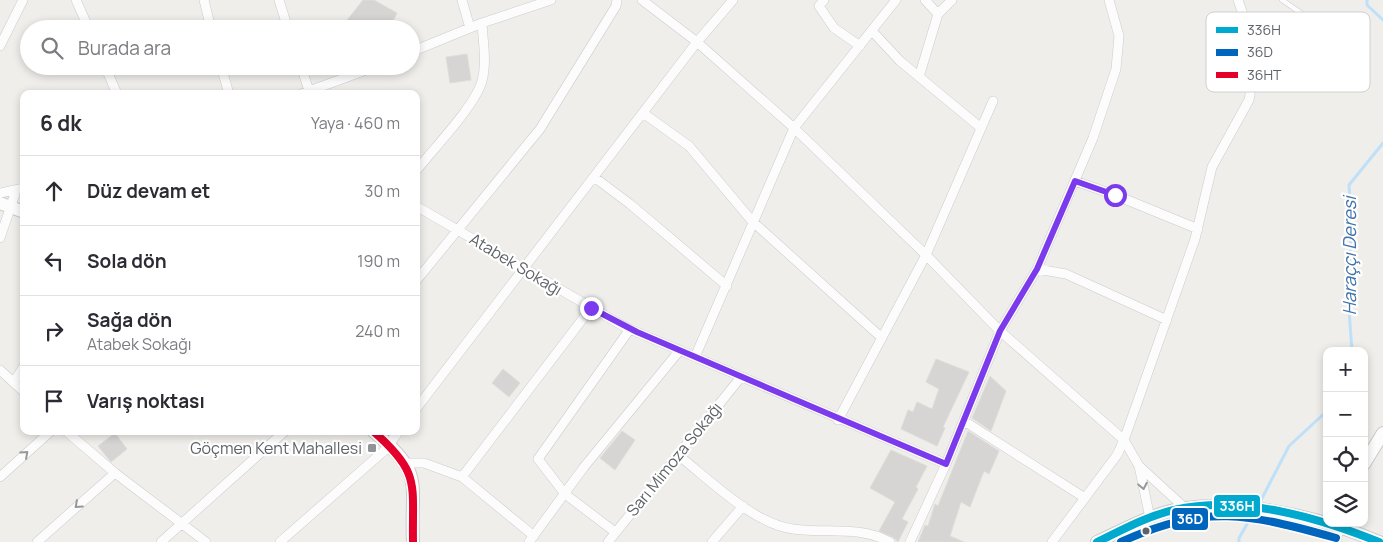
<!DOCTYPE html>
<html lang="tr">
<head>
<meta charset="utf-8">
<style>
	body { margin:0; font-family:Manrope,sans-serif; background:#f7f7f7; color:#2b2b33 }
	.controls { position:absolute; right:15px; bottom:15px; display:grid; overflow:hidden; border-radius:10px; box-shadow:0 2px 8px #0003 }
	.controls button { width:45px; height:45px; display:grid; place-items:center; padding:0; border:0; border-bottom:1px solid #e1e1e2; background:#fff; color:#2b2b33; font:25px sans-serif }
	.stop { position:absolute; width:15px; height:15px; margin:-11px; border:4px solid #7c3aed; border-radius:50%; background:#fff }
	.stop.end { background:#7c3aed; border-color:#fff; box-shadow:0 1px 5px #0008 }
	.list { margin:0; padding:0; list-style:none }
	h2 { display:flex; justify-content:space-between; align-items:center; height:65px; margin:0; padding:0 20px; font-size:21px }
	h2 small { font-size:16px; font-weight:400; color:#7c7c81 }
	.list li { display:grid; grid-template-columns:32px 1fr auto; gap:15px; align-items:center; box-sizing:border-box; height:70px; padding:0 20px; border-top:1px solid #e1e1e2 }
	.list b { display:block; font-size:19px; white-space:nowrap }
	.list p { margin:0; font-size:16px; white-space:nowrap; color:#7c7c81 }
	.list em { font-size:16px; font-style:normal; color:#7c7c81 }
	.icon { flex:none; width:28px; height:28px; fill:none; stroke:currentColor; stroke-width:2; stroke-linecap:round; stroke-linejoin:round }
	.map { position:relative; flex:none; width:1383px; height:542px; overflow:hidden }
	.search { position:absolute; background:#fff; box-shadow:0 2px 8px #0003; left:20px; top:20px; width:400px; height:55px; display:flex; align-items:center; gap:12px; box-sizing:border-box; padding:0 18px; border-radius:28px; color:#7c7c81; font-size:19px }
	.panel { position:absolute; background:#fff; box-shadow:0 2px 8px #0003; left:20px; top:90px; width:400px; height:345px; border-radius:10px }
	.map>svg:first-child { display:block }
</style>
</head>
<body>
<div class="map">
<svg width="1383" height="542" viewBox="0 0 1383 542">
	<rect width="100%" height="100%" fill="#efeeea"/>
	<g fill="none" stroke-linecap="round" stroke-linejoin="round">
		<path stroke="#bfe0f9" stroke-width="3" d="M1367,0V5L1383,20
			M1352,351L1347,283L1352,232L1349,185L1383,143
			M1259,504L1289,446L1327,411
			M1239,542V538L1254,512"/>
	</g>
	<path fill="#d6d5d3" stroke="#deddd9" d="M363,0H374L397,13L389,29H340Z
		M467,54L471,80L450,83L446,57Z
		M936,359L969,372L943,427L945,428L937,446L901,429L908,410L913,412L917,402L932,409L939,389L926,382Z
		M503,369L520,383L509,397L492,383Z
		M990,376L1006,391L991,431L972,418Z
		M622,431L635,440L615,470L600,458Z
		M968,431L999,451L989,474L984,471L970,507L961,502L950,536L964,542H918L925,525L928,526L935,504L938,506Z
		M115,433L127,449L111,462L98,446Z
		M891,450L927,466L916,487L918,489L902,519L908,522L898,542L893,537L879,531L895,502L870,488Z"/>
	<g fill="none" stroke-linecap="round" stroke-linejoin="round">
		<defs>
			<path id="lane" d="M1282,0L1304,15L1310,16"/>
			<path id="street" d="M76,0L89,29
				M204,0L211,29
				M279,0L288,29
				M462,0L470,28
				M642,0L697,42L794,128L926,255L1000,331L1124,440L1139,466
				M824,0L819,6L834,28L860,46
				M925,0L938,14
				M872,31L900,61L981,128
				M0,46L23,0
				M411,52L482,23L551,0
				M105,66L117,94
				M221,66L229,94
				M301,66L309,91
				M919,77L938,14L952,0
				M301,94L377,66
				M643,113L689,146L752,221L882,338
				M416,171C434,148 475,106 482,81C487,62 483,42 482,23
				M594,177L630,204L727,286
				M1075,181L1115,195L1198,229
				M0,193L24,188
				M416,206L625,327L946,464
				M0,238L16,191
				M1037,269L1066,274L1167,320
				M416,281L540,129L616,6L617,0
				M695,357L794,128L896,0
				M0,370L24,392
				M14,382L24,366
				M416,409L697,42L733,0
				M838,420L926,255L993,101
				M964,421L1085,498
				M66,431L115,473L206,542
				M678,455C709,479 753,524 793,529C827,534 858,525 890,542
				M407,463H424L462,477L591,308
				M0,477L51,431
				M462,477L534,536
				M1150,518L1139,466L1185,508
				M615,532L565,494L538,459L630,329
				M37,542L115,473
				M161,542L285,431
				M280,542L385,450L399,431
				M529,542L584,467L680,350
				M608,542L741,377
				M712,542L743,506
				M910,542L946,464L1000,331L1037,269L1093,138L1116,69L1119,36L1109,0
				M1052,542L1117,455L1124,440L1195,239L1212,167L1249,100L1257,54L1238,0
				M1336,542L1339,528"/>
			<path id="secondary" d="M0,203L24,212
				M373,431C426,474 410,482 413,542
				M1364,464L1383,433
				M1097,542C1125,529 1155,512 1186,508C1247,500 1323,518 1379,542"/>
		</defs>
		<use href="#lane" stroke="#cbcccc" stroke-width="5.5"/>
		<use href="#street" stroke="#cbcccc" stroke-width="10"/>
		<use href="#secondary" stroke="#cacacb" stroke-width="14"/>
		<use href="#lane" stroke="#fdfcfc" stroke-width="4.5"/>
		<use href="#street" stroke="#fdfcfc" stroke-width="9"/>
		<use href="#secondary" stroke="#fdfcfc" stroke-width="12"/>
		<defs>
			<path id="bus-1" d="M1097,542C1122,530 1147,516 1174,510C1242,495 1317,517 1379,542"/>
			<path id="bus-2" d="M1121,542C1205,503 1250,514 1336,538"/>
			<path id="bus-3" d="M373,431C421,473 412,483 413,542"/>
		</defs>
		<use href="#bus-1" stroke="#fff" stroke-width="11"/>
		<use href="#bus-2" stroke="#fff" stroke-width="11"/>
		<use href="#bus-3" stroke="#fff" stroke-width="11"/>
		<use href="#bus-1" stroke="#00a9ce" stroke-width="8"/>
		<use href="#bus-2" stroke="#0065bd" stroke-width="8"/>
		<use href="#bus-3" stroke="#e4002b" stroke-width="8"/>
	</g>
	<defs><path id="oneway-chevron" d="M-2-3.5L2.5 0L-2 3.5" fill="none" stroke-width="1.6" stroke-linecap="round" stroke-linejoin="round" transform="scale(1.25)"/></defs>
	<g stroke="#96999c">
		<use href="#oneway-chevron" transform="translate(25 454) rotate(-42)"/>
		<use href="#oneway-chevron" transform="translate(1143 486) rotate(79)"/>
		<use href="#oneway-chevron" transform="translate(78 505) rotate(138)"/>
	</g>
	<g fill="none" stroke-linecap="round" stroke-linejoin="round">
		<path stroke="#7c3aed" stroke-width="6" d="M591,308L637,332L946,464L1000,331L1037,269L1075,181L1115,195"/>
	</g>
	<rect fill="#919496" stroke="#fff" stroke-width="2" x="367" y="443" width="10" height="10" rx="2.5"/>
	<circle fill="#5f6368" stroke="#fff" stroke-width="2" cx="1146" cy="531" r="4.5"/>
	<g text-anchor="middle" stroke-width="4.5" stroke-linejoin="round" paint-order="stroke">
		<g font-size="16" fill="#5f6368" stroke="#fff">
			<text transform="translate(516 264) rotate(31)" y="6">Atabek Sokağı</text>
			<text transform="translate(674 459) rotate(-51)" y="6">Sarı Mimoza Sokağı</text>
		</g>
		<g font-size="16" fill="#5f6368" stroke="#fff" text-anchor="end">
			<text x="362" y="454">Göçmen Kent Mahallesi</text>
		</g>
		<g font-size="18" font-style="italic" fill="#4174aa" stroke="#fff">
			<text transform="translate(1350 256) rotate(-90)" y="6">Haraççı Deresi</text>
		</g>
	</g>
	<rect x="1206" y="12" width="164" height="80" rx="8" fill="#fff" stroke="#cfd0d2" stroke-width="1"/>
	<rect x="1216" y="27" width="22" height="6" fill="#00a9ce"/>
	<rect x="1216" y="49" width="22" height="7" fill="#0065bd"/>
	<rect x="1216" y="72" width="22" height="6" fill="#e4002b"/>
	<g font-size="14" fill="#5f6368">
		<text x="1247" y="35">336H</text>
		<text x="1247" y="57">36D</text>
		<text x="1247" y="80">36HT</text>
	</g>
	<g stroke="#fff" stroke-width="2">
		<rect x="1213" y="494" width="48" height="24" rx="5" fill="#00a9ce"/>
		<rect x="1171" y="507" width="38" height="24" rx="5" fill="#0065bd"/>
	</g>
	<g font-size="14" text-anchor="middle" font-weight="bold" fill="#fff">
		<text x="1237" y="511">336H</text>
		<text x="1190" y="524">36D</text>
	</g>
</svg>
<div class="controls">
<button>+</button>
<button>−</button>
<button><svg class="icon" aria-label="locate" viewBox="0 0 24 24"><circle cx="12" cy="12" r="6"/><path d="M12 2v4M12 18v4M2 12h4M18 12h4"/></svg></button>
<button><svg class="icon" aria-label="layers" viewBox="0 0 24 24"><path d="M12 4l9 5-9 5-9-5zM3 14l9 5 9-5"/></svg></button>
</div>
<div class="stop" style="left:1115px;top:195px"></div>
<div class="stop end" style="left:591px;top:308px"></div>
<div class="search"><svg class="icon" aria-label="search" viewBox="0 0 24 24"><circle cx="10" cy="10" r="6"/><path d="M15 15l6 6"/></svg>Burada ara</div>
<section class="panel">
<h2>6 dk<small>Yaya · 460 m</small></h2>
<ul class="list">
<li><svg class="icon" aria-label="ahead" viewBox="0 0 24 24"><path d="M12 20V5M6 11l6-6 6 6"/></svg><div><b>Düz devam et</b></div><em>30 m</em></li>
<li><svg class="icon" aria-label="left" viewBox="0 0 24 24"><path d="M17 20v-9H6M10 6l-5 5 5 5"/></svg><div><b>Sola dön</b></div><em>190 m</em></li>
<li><svg class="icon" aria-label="right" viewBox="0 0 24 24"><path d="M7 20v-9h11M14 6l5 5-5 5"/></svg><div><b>Sağa dön</b><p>Atabek Sokağı</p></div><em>240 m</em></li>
<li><svg class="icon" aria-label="arrive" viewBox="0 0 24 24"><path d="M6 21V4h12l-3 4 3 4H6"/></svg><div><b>Varış noktası</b></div></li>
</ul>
</section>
</div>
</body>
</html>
